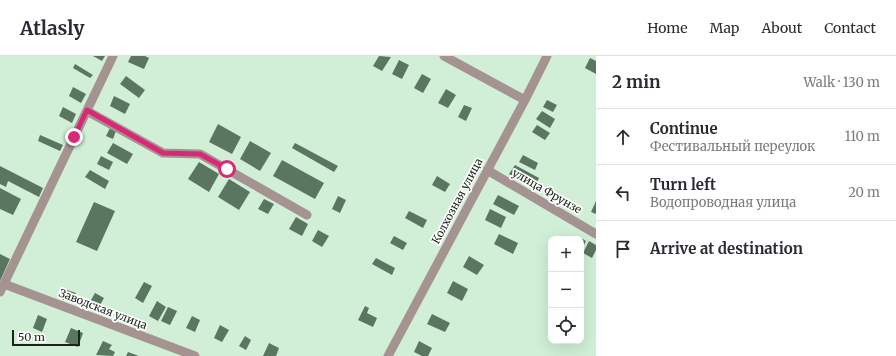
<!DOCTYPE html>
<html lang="en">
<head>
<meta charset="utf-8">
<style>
	body { margin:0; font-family:Merriweather,serif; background:#f7f7f7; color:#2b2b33 }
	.controls { position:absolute; right:12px; bottom:12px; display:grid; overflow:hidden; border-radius:8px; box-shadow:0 4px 16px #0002 }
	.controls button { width:36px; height:36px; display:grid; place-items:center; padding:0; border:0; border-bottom:1px solid #e1e1e2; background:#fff; color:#2b2b33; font:20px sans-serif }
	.scale { position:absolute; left:12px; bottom:10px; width:68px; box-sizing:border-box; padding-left:4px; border:2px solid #19241b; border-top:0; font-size:11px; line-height:14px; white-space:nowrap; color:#19241b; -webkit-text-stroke:3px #fff; paint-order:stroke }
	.stop { position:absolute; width:12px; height:12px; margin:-9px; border:3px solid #db2777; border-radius:50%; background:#fff }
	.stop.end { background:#db2777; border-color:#fff; box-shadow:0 1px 4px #0008 }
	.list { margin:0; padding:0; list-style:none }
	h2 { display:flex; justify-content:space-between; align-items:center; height:52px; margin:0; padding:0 16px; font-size:17px }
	h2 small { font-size:13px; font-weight:400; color:#7c7c81 }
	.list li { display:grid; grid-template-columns:26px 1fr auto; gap:12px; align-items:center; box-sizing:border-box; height:56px; padding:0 16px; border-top:1px solid #e1e1e2 }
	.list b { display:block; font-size:15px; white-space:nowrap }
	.list p { margin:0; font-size:13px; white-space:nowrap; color:#7c7c81 }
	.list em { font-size:13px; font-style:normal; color:#7c7c81 }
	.icon { flex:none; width:22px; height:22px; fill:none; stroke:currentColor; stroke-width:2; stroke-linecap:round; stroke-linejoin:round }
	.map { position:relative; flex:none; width:596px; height:300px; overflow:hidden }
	header { display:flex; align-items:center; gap:24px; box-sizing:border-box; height:56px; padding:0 20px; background:#fff; border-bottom:1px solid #e1e1e2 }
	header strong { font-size:19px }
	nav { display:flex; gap:22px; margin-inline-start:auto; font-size:14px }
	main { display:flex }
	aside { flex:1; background:#fff }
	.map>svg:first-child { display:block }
</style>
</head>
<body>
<header>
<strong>Atlasly</strong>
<nav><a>Home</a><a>Map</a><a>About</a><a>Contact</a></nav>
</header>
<main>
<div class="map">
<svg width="596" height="300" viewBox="0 0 596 300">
	<rect width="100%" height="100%" fill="#d0efd6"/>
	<path fill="#5a7660" d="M93,0H105L102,5Z
		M131,0H145L149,2L144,13L128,6Z
		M379,0L391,1L382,15L373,10Z
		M590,2L596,5V18L585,12Z
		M399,4L409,9L402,23L392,18Z
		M75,8L93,19L90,22L73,12Z
		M422,18L431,23L423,37L414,32Z
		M126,20L145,34L139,42L120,28Z
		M73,31L86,38L81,47L69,40Z
		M446,33L456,39L448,52L438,47Z
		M114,40L130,48L125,58L110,50Z
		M547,44L557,49L553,56L543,51Z
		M464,49L472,52L466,65L458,61Z
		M63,51L76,58L72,67L59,60Z
		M542,55L555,63L550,72L536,63Z
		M218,68L241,81L232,98L209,86Z
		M537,69L550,77L545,84L532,76Z
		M110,72L116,75L113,83L106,80Z
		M40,79L63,89L60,95L38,85Z
		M250,85L271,97L260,115L240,103Z
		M113,87L133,98L127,108L107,97Z
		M295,87L338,110L334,116L292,92Z
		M523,99L538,107L535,114L519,106Z
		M101,100L113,106L109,114L97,108Z
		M282,104L324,127L315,143L273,120Z
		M199,106L219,118L209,136L188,123Z
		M515,109L539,122L534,132L509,118Z
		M0,110L43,132L39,141L8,125L6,131L0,128Z
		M90,114L109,125L105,133L85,121Z
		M437,120L450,128L445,136L432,129Z
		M229,123L250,136L239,154L218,141Z
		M0,132L21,143L13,159L0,153Z
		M498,139L519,150L514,159L493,148Z
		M338,140L346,144L340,157L332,153Z
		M264,143L274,148L268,158L258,153Z
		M596,145V158L591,156Z
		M94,146L115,155L97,195L76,186Z
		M490,153L506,161L501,172L485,164Z
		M409,155L427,164L423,172L405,162Z
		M296,161L308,168L302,180L289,173Z
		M318,174L329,180L322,191L312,185Z
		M499,178L518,187L513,198L494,188Z
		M394,180L407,187L403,194L390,187Z
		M581,182L586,185L581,195Z
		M589,185L596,189V194L592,202L583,197Z
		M0,198L10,203L0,225Z
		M469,200L484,209L477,219L463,211Z
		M376,202L395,212L392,219L372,208Z
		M453,225L468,233L462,245L447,237Z
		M144,226L152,230L143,247L135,242Z
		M64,233L76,237L73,246L61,243Z
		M95,237L104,242L100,249L91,244Z
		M157,245L166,251L158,265L149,260Z
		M365,250L369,252L367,257L377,262L373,271L358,264Z
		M168,251L177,255L170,269L161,265Z
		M432,258L450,267L445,276L427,268Z
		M38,259L47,263L42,276L33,272Z
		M192,260L200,264L195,276L186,272Z
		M220,269L229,274L222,286L214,282Z
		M71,272L83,277L78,291L65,286Z
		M245,280L251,284L246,294L239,290Z
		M103,285L112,289L109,293L115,296L113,300L96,299Z
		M419,285L432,292L428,300H422L414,296Z
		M269,287L279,292L276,300H263Z
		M128,296L139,300H126Z"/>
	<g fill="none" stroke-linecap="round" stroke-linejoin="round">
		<path stroke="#a49390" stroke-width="9" d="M444,0L525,44
			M87,55L163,97L200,98L307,159
			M487,114L596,178
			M4,228L195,300
			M0,236L113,0
			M388,300L525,44L547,0"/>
	</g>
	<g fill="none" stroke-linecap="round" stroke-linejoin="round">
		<path stroke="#db2777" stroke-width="5" d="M74,81L87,54L163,97L200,98L227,113"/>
	</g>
	<g text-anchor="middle" stroke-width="3.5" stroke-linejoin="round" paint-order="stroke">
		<g font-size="11" fill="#19241b" stroke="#fff">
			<text transform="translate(547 135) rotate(30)" y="4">улица Фрунзе</text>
			<text transform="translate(457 145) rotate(-62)" y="4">Колхозная улица</text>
			<text transform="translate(103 253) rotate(21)" y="4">Заводская улица</text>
		</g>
	</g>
</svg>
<div class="controls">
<button>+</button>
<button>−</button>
<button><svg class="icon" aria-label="locate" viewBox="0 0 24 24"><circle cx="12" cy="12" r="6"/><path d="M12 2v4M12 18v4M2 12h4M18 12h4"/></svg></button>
</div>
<div class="scale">50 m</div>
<div class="stop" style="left:227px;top:113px"></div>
<div class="stop end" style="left:74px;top:81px"></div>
</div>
<aside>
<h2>2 min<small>Walk · 130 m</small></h2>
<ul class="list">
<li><svg class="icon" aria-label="ahead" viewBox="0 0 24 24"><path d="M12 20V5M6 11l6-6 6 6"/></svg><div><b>Continue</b><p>Фестивальный переулок</p></div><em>110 m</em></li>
<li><svg class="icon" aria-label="left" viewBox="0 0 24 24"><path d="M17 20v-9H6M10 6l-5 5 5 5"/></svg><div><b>Turn left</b><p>Водопроводная улица</p></div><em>20 m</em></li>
<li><svg class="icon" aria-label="arrive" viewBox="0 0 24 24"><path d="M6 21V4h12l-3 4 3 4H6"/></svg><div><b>Arrive at destination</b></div></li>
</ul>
</aside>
</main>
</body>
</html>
